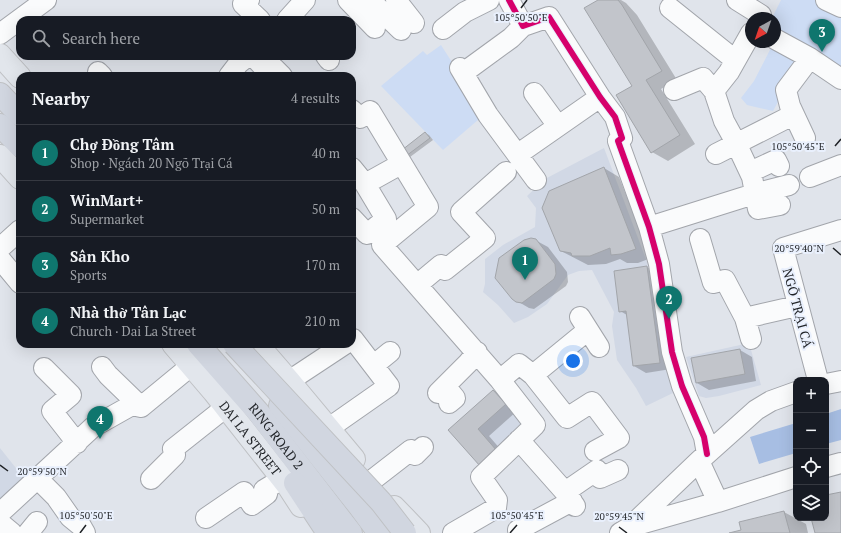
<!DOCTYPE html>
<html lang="en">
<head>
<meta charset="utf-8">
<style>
	body { margin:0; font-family:"PT Serif",serif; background:#20242c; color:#f1f3f6 }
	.controls { position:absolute; right:12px; bottom:12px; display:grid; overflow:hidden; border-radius:8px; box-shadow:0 4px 16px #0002 }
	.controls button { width:36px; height:36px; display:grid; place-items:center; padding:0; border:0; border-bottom:1px solid #363941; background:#171b24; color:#f1f3f6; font:20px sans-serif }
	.compass { position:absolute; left:745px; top:12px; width:36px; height:36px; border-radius:50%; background:#171b24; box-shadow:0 4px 16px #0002; rotate:220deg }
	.you { position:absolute; left:573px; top:361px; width:14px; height:14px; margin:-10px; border:3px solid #fff; border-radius:50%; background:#1a73e8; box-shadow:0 0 0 6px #1a73e833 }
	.badge { display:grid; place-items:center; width:26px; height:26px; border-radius:50%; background:#0f766e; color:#fff; font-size:13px; font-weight:700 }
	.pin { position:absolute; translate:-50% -33px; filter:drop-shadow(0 1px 2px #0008) }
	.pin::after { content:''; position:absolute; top:21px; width:14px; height:12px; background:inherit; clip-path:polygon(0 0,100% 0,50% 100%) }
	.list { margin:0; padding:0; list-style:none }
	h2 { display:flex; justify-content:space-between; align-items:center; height:52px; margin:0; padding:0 16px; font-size:17px }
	h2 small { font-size:13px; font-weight:400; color:#9ea1a6 }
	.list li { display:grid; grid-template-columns:26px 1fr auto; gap:12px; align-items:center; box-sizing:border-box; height:56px; padding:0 16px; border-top:1px solid #363941 }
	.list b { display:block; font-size:15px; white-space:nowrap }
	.list p { margin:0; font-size:13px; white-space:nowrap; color:#9ea1a6 }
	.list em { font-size:13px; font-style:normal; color:#9ea1a6 }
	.icon { flex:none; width:22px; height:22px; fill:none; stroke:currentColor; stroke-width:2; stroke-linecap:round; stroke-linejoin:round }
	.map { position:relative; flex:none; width:841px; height:533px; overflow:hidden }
	.search { position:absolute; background:#171b24; box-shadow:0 4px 16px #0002; left:16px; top:16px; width:340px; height:44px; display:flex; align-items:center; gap:10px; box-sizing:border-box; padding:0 14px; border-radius:12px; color:#9ea1a6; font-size:15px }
	.panel { position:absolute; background:#171b24; box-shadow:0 4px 16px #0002; left:16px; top:72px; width:340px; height:276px; border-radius:12px }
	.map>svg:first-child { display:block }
</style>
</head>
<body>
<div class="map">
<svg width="841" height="533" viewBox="0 0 841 533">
	<rect width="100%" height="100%" fill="#e0e4eb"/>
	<path fill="#d1d8e5" d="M604,148L647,262L662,355L673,393L646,406L636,388L617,360L612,326L614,312L592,270L579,271L568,275L547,304L528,317L514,323L498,305L483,292L485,284V259L503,245L535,227L536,208L527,196L545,179Z
		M749,343L761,385L719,396L706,398L699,396L686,357Z
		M493,390L524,425L480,466L448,430Z
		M0,448L27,482L0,508Z"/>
	<path fill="#cddcf4" d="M781,0H817L841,10V76L775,35V18H772Z
		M774,42L806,59L785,89L773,111L747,105L741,98L754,81Z
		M441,45L485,114L443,150L381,86L423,51L427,55Z"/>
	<path fill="#a7bee3" d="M841,409V440L826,444V414Z
		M796,423V453L759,464L750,437Z"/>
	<path fill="#0003" d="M600,0H621L626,3L637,15L677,80L661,89L695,144L668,161L652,152L633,87Z
		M425,133L429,135L433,140L410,157L407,155Z
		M604,168L619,177L651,258L638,263H627L620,259L606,264L588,265L561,251Z
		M535,240L548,247L567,272L568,282L566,286L534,309L529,308L517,301Z
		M647,267L659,274L671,369L646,373L634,366L627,315L620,311Z
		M352,309L356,315L352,318Z
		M740,350L752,357L756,381L709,390L697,383Z
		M493,391L505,398L517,411L489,436L508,458L449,430Z
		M784,512L806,524L808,533H732L742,531Z"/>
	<path fill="#c2c5cb" stroke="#a2a5aa" d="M598,0H618L622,5L662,71L646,80L680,135L651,153L616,95L632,86L584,8Z
		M425,132L430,138L406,156L402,150Z
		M604,167L636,249L621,254L611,255L610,248L590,256H572L571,253L560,251L542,208L549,191Z
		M531,238L536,239L555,264L556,274L554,279L522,303L516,302L512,299L495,278L499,258L524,240Z
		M647,266L660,363L633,366L626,311L619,312L614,271Z
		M740,349L745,374L696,383L691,358Z
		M493,390L506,404L478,429L497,451L480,466L448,430Z
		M841,492V533H815L811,518H826V495Z
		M784,511L790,533H729L741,530L739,522Z"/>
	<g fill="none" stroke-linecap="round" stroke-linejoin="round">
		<defs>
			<path id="minor" d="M249,0L243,4L260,20
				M348,0L375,28
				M370,0L401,30
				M396,0L414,23
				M509,0L523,26L549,17L600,97L615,117L622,138L618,141L649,227L659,264L672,352L682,386L704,437L707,454
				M737,0L761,15
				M826,0L841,7
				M670,8L735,60
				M287,20L305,0
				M443,29L465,12L489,0
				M751,33L729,72L714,91L724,121L736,143L752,177L758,209L780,205
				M0,34L46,0
				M775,39L810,58L841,79
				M253,56L268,72L274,68L282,76
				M326,56L329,60
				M460,68L488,115L536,180
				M98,72L102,76
				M463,73L511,38L523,26
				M229,76L239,63L248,56
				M674,90L703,78L714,91
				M534,93L558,126
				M352,110L360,118L370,111L428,207L382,245L500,380L535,425L481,477L497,500L496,508L453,533
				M805,138L790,106L786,90L810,58
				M524,150L600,97
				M716,154L787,118
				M352,168L365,184L386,219L367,234L352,218
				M750,172L776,160L779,166
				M810,177L841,165
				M365,184L401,164
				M649,227L754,194L789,185
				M700,239L713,283L725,280L745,318L751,339
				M0,248L20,230
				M0,259L20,283
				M417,285L441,265L445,270L485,238L461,212L506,172
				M580,317L599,347
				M745,318L797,306
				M374,365L390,352
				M102,367L108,375L141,407
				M44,368L71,395L52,411L77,443
				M533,375L588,330
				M500,380L519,364L533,375L567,418L592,402L619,438L595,451
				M818,380L783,248L841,230
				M289,381L345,344
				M826,384L841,381
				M445,386L455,398L449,403
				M438,393L468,363L477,352
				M329,428L389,386L353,339L352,340
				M519,440L565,492L575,506
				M699,461L718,502
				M826,467L841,463
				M38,479L56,497L70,517L81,526L85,533
				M151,479L175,455L173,449L226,407
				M371,481L411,450L415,455L423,447
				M565,492L597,470L600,478L618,470
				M0,513L93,427L132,405L141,407L192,365
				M206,518L244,492L252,505L267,494L264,490L282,479
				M0,523L12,533
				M633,526L718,502L796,477
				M518,530L572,501
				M28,533L37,522
				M620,533L630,527L699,461L756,410L771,401L796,392"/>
			<g id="major">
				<path d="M0,55L20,77"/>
				<path d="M0,156L20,178"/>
				<path id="s1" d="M173,344L214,392L288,486L301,506"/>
				<path d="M257,344L289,381L354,459"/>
				<path d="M394,507L419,533"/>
			</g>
			<g id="highway">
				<path d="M0,94L20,115"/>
				<path d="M0,125L20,146"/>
				<path id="s2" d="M198,344L258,412L351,533"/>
				<path d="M280,406L359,506L379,533"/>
				<path d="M295,483L328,533"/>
			</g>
		</defs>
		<use href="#minor" stroke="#a2a5ab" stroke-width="22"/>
		<use href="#major" stroke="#bfc1c4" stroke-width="24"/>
		<use href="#highway" stroke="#bfc1c4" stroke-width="24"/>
		<use href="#minor" stroke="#fafbfc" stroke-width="20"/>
		<use href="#major" stroke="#e2e6ec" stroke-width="22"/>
		<use href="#highway" stroke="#d1d6e0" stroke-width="22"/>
		<defs>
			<path id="highway-bridge" d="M234,344L381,502L405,533"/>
		</defs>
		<use href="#highway-bridge" stroke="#bfc1c4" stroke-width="24" stroke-linecap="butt"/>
		<use href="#highway-bridge" stroke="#d1d6e0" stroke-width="22"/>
		<defs>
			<path id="cycleway" d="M509,0L523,26L549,17L600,97L615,117L622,138L618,141L649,227L659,264L672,352L682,386L704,437L707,454"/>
		</defs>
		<use href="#cycleway" stroke="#e9f0fd" stroke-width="8"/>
		<use href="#cycleway" stroke="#d6006c" stroke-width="6"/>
	</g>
	<path fill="none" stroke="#1f2226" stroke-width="1.5" d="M521,8L527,0M835,146L841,139M833,248L841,255M0,465L8,471M619,527L627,533M80,533L86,525M510,533L517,525"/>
	<g text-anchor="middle" stroke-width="4" stroke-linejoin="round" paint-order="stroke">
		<g font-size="13" fill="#1f2226" stroke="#e9f0fd">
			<text transform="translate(798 308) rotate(75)" y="5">NGÕ TRẠI CÁ</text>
			<text dy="5" stroke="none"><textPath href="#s2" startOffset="121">RING ROAD 2</textPath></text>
			<text dy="5" stroke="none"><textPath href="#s1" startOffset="122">DAI LA STREET</textPath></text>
		</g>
	</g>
	<g font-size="10" text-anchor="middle" fill="#1f2226" stroke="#e9f0fd" stroke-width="4" stroke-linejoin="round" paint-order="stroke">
		<text x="521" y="21">105°50'50"E</text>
		<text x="798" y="150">105°50'45"E</text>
		<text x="799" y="252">20°59'40"N</text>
		<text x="42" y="475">20°59'50"N</text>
		<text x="86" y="519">105°50'50"E</text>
		<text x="517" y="519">105°50'45"E</text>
		<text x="619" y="520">20°59'45"N</text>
	</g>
</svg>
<div class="controls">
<button>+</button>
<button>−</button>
<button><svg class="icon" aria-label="locate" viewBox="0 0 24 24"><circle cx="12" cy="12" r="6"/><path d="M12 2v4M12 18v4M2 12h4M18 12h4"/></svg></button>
<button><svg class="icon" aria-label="layers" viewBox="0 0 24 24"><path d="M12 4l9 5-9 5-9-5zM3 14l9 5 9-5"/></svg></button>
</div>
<svg class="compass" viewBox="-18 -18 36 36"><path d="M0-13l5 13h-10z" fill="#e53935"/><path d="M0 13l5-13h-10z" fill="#9ea1a6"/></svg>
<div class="you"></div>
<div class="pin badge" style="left:525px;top:280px">1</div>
<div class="pin badge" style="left:669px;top:319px">2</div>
<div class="pin badge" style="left:822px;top:52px">3</div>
<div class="pin badge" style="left:100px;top:439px">4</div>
<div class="search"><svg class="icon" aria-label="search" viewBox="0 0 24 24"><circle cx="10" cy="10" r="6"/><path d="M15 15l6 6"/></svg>Search here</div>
<section class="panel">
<h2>Nearby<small>4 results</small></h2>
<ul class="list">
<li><span class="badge">1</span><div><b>Chợ Đồng Tâm</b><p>Shop · Ngách 20 Ngõ Trại Cá</p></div><em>40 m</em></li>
<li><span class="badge">2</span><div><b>WinMart+</b><p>Supermarket</p></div><em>50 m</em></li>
<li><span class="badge">3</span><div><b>Sân Kho</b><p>Sports</p></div><em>170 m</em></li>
<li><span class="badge">4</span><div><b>Nhà thờ Tân Lạc</b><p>Church · Dai La Street</p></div><em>210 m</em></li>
</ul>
</section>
</div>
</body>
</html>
